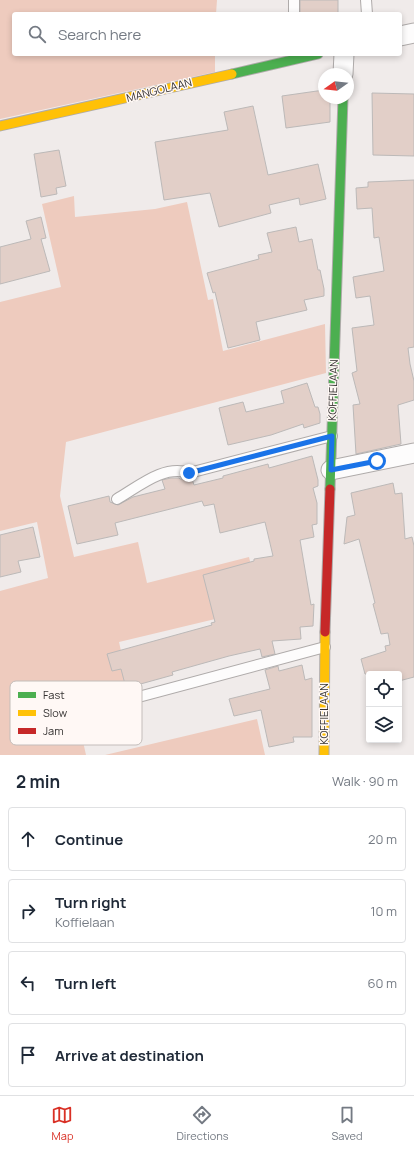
<!DOCTYPE html>
<html lang="en">
<head>
<meta charset="utf-8">
<style>
	body { margin:0; font-family:Manrope,sans-serif; background:#f6f6f7; color:#1f2937 }
	.controls { position:absolute; right:12px; bottom:12px; display:grid; overflow:hidden; border-radius:4px; box-shadow:0 2px 6px #0003 }
	.controls button { width:36px; height:36px; display:grid; place-items:center; padding:0; border:0; border-bottom:1px solid #e0e1e3; background:#fff; color:#1f2937; font:20px sans-serif }
	.compass { position:absolute; left:318px; top:68px; width:36px; height:36px; border-radius:50%; background:#fff; box-shadow:0 2px 6px #0003; rotate:255deg }
	.stop { position:absolute; width:12px; height:12px; margin:-9px; border:3px solid #1a73e8; border-radius:50%; background:#fff }
	.stop.end { background:#1a73e8; border-color:#fff; box-shadow:0 1px 4px #0008 }
	.list { margin:0; padding:0; list-style:none }
	h2 { display:flex; justify-content:space-between; align-items:center; height:52px; margin:0; padding:0 16px; font-size:17px }
	h2 small { font-size:13px; font-weight:400; color:#747a83 }
	.list li { display:grid; grid-template-columns:26px 1fr auto; gap:12px; align-items:center; box-sizing:border-box; height:64px; margin:0 8px 8px; padding:0 8px; border:1px solid #e0e1e3; border-radius:4px }
	.list b { display:block; font-size:15px; white-space:nowrap }
	.list p { margin:0; font-size:13px; white-space:nowrap; color:#747a83 }
	.list em { font-size:13px; font-style:normal; color:#747a83 }
	.icon { flex:none; width:22px; height:22px; fill:none; stroke:currentColor; stroke-width:2; stroke-linecap:round; stroke-linejoin:round }
	.map { position:relative; flex:none; width:414px; height:755px; overflow:hidden }
	.search { position:absolute; background:#fff; box-shadow:0 2px 6px #0003; left:12px; right:12px; top:12px; height:44px; display:flex; align-items:center; gap:10px; box-sizing:border-box; padding:0 14px; border-radius:4px; color:#747a83; font-size:15px }
	.sheet { height:340px; background:#fff }
	nav { display:flex; justify-content:space-around; align-items:center; box-sizing:border-box; height:56px; border-top:1px solid #e0e1e3; background:#fff; font-size:11px; color:#747a83 }
	nav a { display:grid; justify-items:center; gap:2px }
	nav .on { color:#d93025 }
	.map>svg:first-child { display:block }
</style>
</head>
<body>
<div class="map">
<svg width="414" height="755" viewBox="0 0 414 755">
	<rect width="100%" height="100%" fill="#f0ebea"/>
	<path fill="#eecbbe" d="M0,0H217L216,14H14V54H215V72L0,119Z
		M74,196L75,217L155,209L187,202L208,300L213,299L223,351L325,324L326,373L66,442L60,496L74,557L138,542L147,583L249,557L261,608L119,642L131,696L76,710L86,755H0V591L48,578L37,522L0,531V302L61,287L42,204Z
		M257,719L265,755H105Z"/>
	<path fill="#e2cfc8" stroke="#bcb9b8" d="M300,0H338V14H300Z
		M324,90V98H330V122L286,128L282,96Z
		M372,93L414,94V156L373,155Z
		M253,106L268,175L318,164L326,199L300,205L299,198L269,205L271,213L219,227L210,193L164,200L155,142L228,130L224,112Z
		M59,150L66,186L56,188L57,194L41,197L34,154Z
		M414,180V347L408,348L410,364L414,381V400L398,405L401,444L356,454L353,405L360,404L352,373L357,371L352,328L374,325L370,296L356,298L353,277L384,271L379,237L374,238L372,208L357,209L356,188L368,187V182Z
		M41,217L46,238L41,239L50,271L0,284V247L31,239L26,221Z
		M296,227L299,242L312,239L318,270H320L324,289V296L304,300L307,310L256,322L260,340L228,348L215,292L213,293L207,273L259,259L258,255L272,252L267,233Z
		M307,383L315,407H318L320,414V423L304,428L303,424L271,435L228,445L219,408L243,402L246,412L284,403L281,391Z
		M312,456L318,480V486L313,488L317,503V524L312,525L314,537L300,540L311,605L314,604L313,626L300,627L301,639L272,641L275,654L262,657L260,649L229,656L172,672L173,675L126,688L121,669L112,671L107,654L212,625L211,623L215,622L203,575L254,561V559L273,556L265,522L220,533L214,504L204,506L202,501L115,523L118,535L77,544L68,506L109,496L110,502L118,505L133,497L165,489L162,480L171,478H179L180,479H192L194,485L223,478V476L268,464L269,468Z
		M393,483L395,494L402,493L405,539L412,537L414,546V677L399,681V674H365L361,659L386,651L385,646L390,645L388,633L381,634L373,604L375,603L359,539L344,544L347,517L355,515L351,493Z
		M33,527L40,557L18,561L21,572L0,577V535Z
		M302,665L305,680L312,678V737H293L294,742L269,747L261,710L234,716L229,699L270,689L265,670L278,666L279,671Z"/>
	<g fill="none" stroke-linecap="round" stroke-linejoin="round">
		<defs>
			<path id="lane" d="M366,0L367,14
				M294,14V0
				M117,499C138,487 164,464 189,473L332,436
				M116,703L325,647"/>
			<path id="street" d="M400,36L414,33
				M343,74L344,54
				M331,470L414,453"/>
			<path id="fast" d="M232,74L318,54
				M330,489L343,98"/>
			<path id="slow" d="M0,126L232,74
				M324,755L325,632"/>
			<path id="jam" d="M325,632L330,489"/>
		</defs>
		<use href="#lane" stroke="#afabaa" stroke-width="12"/>
		<use href="#street" stroke="#afabaa" stroke-width="21"/>
		<use href="#fast" stroke="#afabaa" stroke-width="11"/>
		<use href="#slow" stroke="#afabaa" stroke-width="11"/>
		<use href="#jam" stroke="#afabaa" stroke-width="11"/>
		<use href="#lane" stroke="#fdfcfc" stroke-width="10"/>
		<use href="#street" stroke="#fdfcfc" stroke-width="19"/>
		<use href="#fast" stroke="#4caf50" stroke-width="9"/>
		<use href="#slow" stroke="#ffc107" stroke-width="9"/>
		<use href="#jam" stroke="#c62828" stroke-width="9"/>
	</g>
	<g fill="none" stroke-linecap="round" stroke-linejoin="round">
		<path stroke="#1a73e8" stroke-width="5" d="M189,473L332,436L331,470L377,461"/>
	</g>
	<g text-anchor="middle" stroke-width="3" stroke-linejoin="round" paint-order="stroke">
		<g font-size="11" fill="#363332" stroke="#fff8f5">
			<text transform="translate(159 90) rotate(-14)" y="4">MANGOLAAN</text>
			<text transform="translate(333 390) rotate(-88)" y="4">KOFFIELAAN</text>
			<text transform="translate(324 714) rotate(-90)" y="4">KOFFIELAAN</text>
		</g>
	</g>
	<rect x="10" y="681" width="132" height="64" rx="6" fill="#fff8f5" stroke="#c3bdba" stroke-width="1"/>
	<rect x="18" y="692" width="18" height="6" fill="#4caf50"/>
	<rect x="18" y="710" width="18" height="6" fill="#ffc107"/>
	<rect x="18" y="728" width="18" height="6" fill="#c62828"/>
	<g font-size="11" fill="#363332">
		<text x="43" y="699">Fast</text>
		<text x="43" y="717">Slow</text>
		<text x="43" y="735">Jam</text>
	</g>
</svg>
<div class="controls">
<button><svg class="icon" aria-label="locate" viewBox="0 0 24 24"><circle cx="12" cy="12" r="6"/><path d="M12 2v4M12 18v4M2 12h4M18 12h4"/></svg></button>
<button><svg class="icon" aria-label="layers" viewBox="0 0 24 24"><path d="M12 4l9 5-9 5-9-5zM3 14l9 5 9-5"/></svg></button>
</div>
<svg class="compass" viewBox="-18 -18 36 36"><path d="M0-13l5 13h-10z" fill="#e53935"/><path d="M0 13l5-13h-10z" fill="#747a83"/></svg>
<div class="stop" style="left:377px;top:461px"></div>
<div class="stop end" style="left:189px;top:473px"></div>
<div class="search"><svg class="icon" aria-label="search" viewBox="0 0 24 24"><circle cx="10" cy="10" r="6"/><path d="M15 15l6 6"/></svg>Search here</div>
</div>
<section class="sheet">
<h2>2 min<small>Walk · 90 m</small></h2>
<ul class="list">
<li><svg class="icon" aria-label="ahead" viewBox="0 0 24 24"><path d="M12 20V5M6 11l6-6 6 6"/></svg><div><b>Continue</b></div><em>20 m</em></li>
<li><svg class="icon" aria-label="right" viewBox="0 0 24 24"><path d="M7 20v-9h11M14 6l5 5-5 5"/></svg><div><b>Turn right</b><p>Koffielaan</p></div><em>10 m</em></li>
<li><svg class="icon" aria-label="left" viewBox="0 0 24 24"><path d="M17 20v-9H6M10 6l-5 5 5 5"/></svg><div><b>Turn left</b></div><em>60 m</em></li>
<li><svg class="icon" aria-label="arrive" viewBox="0 0 24 24"><path d="M6 21V4h12l-3 4 3 4H6"/></svg><div><b>Arrive at destination</b></div></li>
</ul>
</section>
<nav>
<a class="on"><svg class="icon" aria-label="map" viewBox="0 0 24 24"><path d="M3 6l6-2 6 2 6-2v14l-6 2-6-2-6 2zM9 4v14M15 6v14"/></svg>Map</a>
<a><svg class="icon" aria-label="directions" viewBox="0 0 24 24"><path d="M12 3l9 9-9 9-9-9zM9 14v-3h6M13 9l2 2-2 2"/></svg>Directions</a>
<a><svg class="icon" aria-label="saved" viewBox="0 0 24 24"><path d="M7 4h10v16l-5-4-5 4z"/></svg>Saved</a>
</nav>
</body>
</html>
